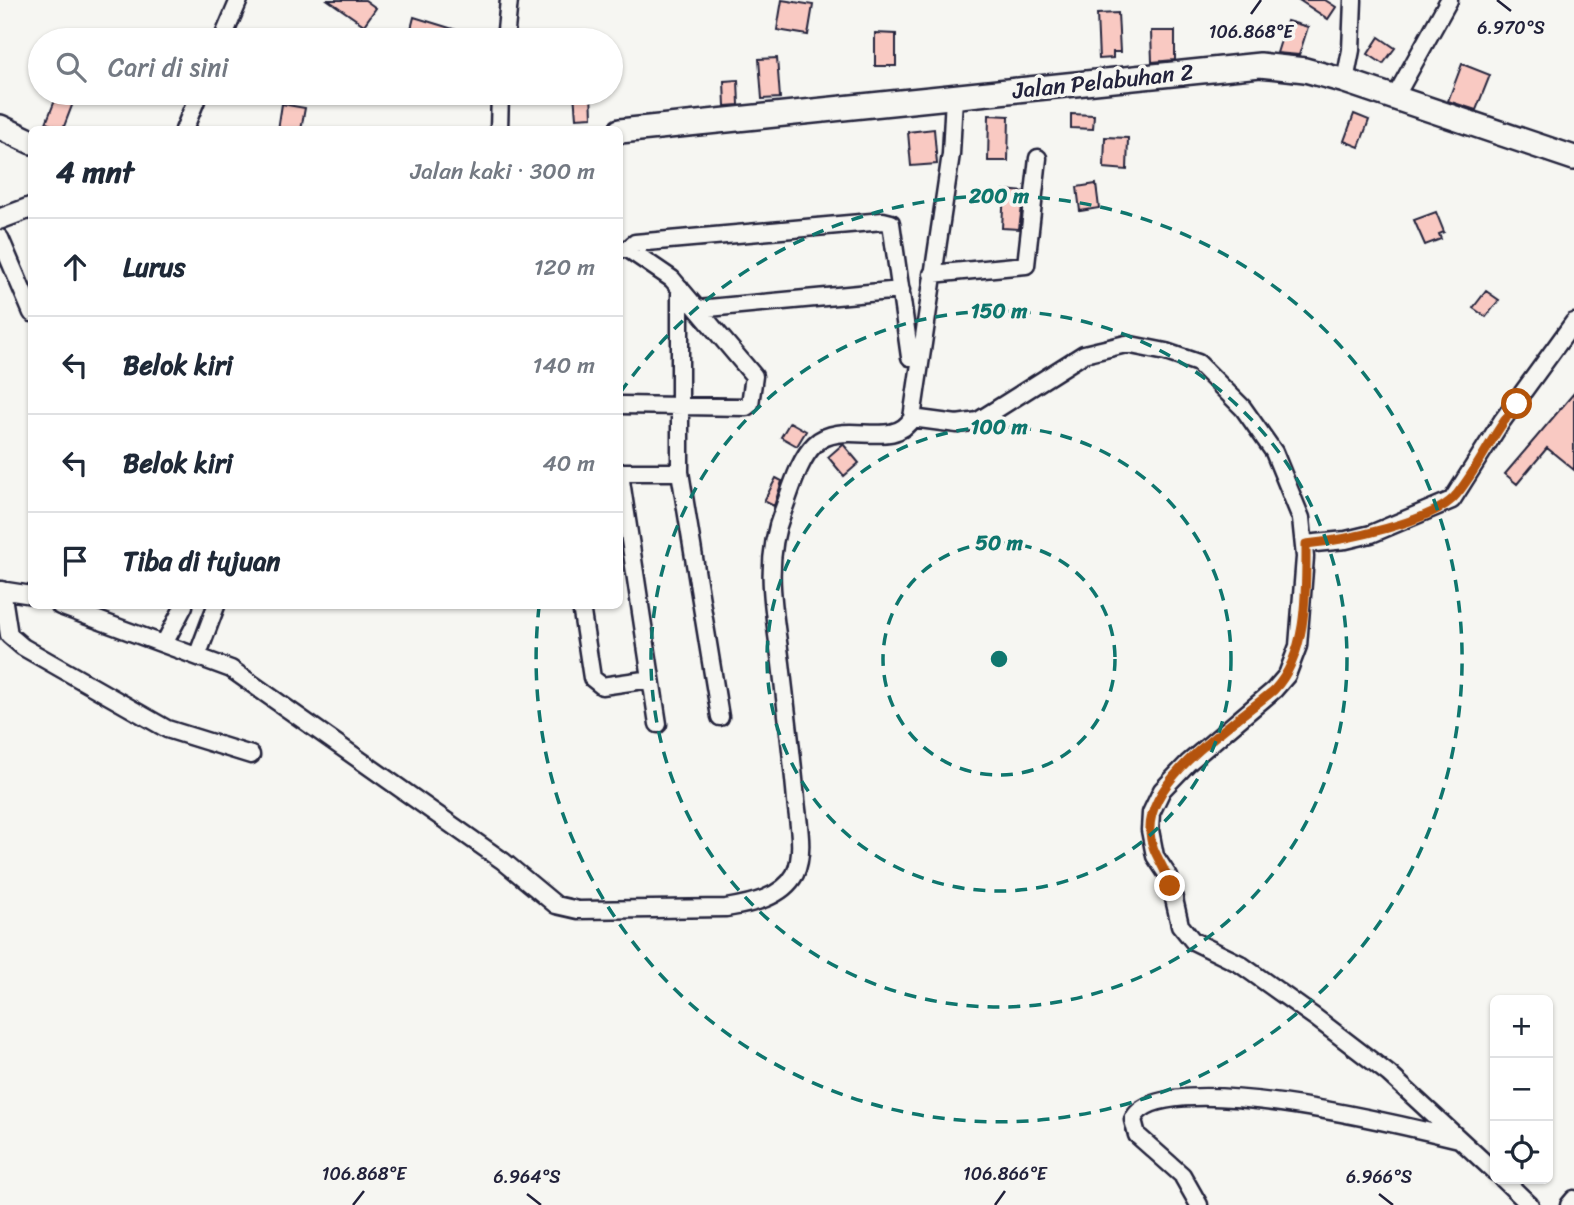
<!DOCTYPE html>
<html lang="id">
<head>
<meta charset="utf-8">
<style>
	body { margin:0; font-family:Sriracha,sans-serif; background:#f2f2f3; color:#1f2937 }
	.controls { position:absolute; right:21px; bottom:21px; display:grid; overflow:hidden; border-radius:10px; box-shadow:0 2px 5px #0004 }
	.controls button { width:63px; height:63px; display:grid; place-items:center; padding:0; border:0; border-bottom:2px solid #e0e1e3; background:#fff; color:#1f2937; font:35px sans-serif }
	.stop { position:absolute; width:21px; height:21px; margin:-16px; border:5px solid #b45309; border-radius:50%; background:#fff }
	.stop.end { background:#b45309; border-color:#fff; box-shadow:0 2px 7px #0008 }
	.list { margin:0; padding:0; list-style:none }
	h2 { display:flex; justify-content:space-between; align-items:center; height:91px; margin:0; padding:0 28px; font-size:30px }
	h2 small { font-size:23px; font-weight:400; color:#747a83 }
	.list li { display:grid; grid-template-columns:46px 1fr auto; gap:21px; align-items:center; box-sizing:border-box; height:98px; padding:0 28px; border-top:2px solid #e0e1e3 }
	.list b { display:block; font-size:26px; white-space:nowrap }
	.list em { font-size:23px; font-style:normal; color:#747a83 }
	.icon { flex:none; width:38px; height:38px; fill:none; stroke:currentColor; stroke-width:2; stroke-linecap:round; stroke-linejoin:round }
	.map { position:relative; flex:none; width:1574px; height:1205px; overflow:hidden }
	.search { position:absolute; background:#fff; box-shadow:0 2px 5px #0004; left:28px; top:28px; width:595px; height:77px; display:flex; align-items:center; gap:18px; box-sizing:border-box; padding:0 24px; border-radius:38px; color:#747a83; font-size:26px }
	.panel { position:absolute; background:#fff; box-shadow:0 2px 5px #0004; left:28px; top:126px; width:595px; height:483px; border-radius:10px }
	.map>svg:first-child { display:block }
</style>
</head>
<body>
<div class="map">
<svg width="1574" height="1205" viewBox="0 0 1574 1205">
	<rect width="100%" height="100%" fill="#f6f6f2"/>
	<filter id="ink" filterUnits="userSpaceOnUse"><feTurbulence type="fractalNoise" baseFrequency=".0143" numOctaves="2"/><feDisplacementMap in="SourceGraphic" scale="14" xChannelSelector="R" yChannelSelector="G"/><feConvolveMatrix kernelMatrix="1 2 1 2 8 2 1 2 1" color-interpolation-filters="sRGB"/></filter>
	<g filter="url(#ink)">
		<path fill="#f9c9c2" stroke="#22223b" stroke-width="2" d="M328,0H365L376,8L364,25Z
			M782,0L813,5L808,35L777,30Z
			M1299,0H1325L1336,7L1328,19Z
			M1118,13L1120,52H1113V58L1099,59L1097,14Z
			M414,17L479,37L478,40H446L411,29Z
			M1287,21L1308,27L1299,55L1277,53Z
			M1151,31H1175V60L1152,62Z
			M875,33L896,34V66H875Z
			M1379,37L1395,48L1383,64L1368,54Z
			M777,58L780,98L762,99L759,59Z
			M1462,64L1490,75L1476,110L1448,101Z
			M738,80L739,105L725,106L724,81Z
			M58,93L76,95L63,129L46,123Z
			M574,93H591L592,117L576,118Z
			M282,104L305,108L301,130H278Z
			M1071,114L1094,115L1093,129L1071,128Z
			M1354,114L1369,120L1359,147L1344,141Z
			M989,115L1009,116L1008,161H988Z
			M934,129L937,164L911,166L908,132Z
			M1105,137L1128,138L1127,170L1104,168Z
			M1096,184L1099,208L1080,211L1077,187Z
			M1004,190L1024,192L1019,229L1002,228Z
			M1436,212L1444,232L1439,234L1441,239L1425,245L1414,220Z
			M1486,291L1499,300L1486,317L1473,308Z
			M1574,393V470L1547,448L1517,484L1505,474Z
			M790,422L806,431L797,446L781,437Z
			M843,444L859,463L844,476L828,457Z
			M776,478L782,481L774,506L764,501Z"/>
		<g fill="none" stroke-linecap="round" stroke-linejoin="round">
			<defs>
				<path id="minor" d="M222,40L239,0
					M505,40L509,0
					M1345,81L1351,50L1353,0
					M1394,99L1449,0
					M184,130L199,93
					M499,130L500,93
					M0,238L32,313
					M628,249L635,243L883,221L891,223L910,357
					M932,274L1026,265L1038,158
					M698,309L901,290
					M620,405L746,407L750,404L754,376L672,279L628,249H620
					M912,418L957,424L978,421L1084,354L1126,344L1166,352L1198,363L1243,408L1274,452L1301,518L1305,557L1298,646L1287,675L1274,690L1188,763L1162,790L1151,813L1150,830L1155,856L1169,877L1180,925L1193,941L1240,964L1316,1018L1389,1074L1495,1172
					M620,472H680V288
					M680,472L720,717
					M620,474L658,724
					M1305,544L1346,540L1371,534L1452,500L1502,421L1574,322
					M0,590L32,595
					M2,590L9,635L23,647L167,729L251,755
					M60,606L231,669L503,861L556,905L578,910L726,908C750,904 782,898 795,874C805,853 798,822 796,800C792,754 786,708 781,663C774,611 763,561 783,511C791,490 799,459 815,444C842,418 894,451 912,418L951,154L954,97
					M581,606L592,678L602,686L651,679
					M165,642L184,606
					M198,654L216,606
					M1503,1179L1530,1205
					M1199,1205L1182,1175L1137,1135L1133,1120C1154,1063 1410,1127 1459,1139
					M1569,1205L1574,1199"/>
				<path id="tertiary" d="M0,219L32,207"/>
				<path id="secondary" d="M0,127L32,142
					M620,131L1260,65L1305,70L1345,81L1574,158"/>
			</defs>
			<use href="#minor" stroke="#22223b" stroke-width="21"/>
			<use href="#tertiary" stroke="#22223b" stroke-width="24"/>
			<use href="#secondary" stroke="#22223b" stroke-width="28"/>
			<use href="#minor" stroke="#f6f6f2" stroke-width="16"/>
			<use href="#tertiary" stroke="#f6f6f2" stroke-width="19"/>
			<use href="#secondary" stroke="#f6f6f2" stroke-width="23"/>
		</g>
	</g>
	<g fill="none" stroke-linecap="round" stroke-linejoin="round" filter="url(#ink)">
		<path stroke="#b45309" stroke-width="9" d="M1170,886C1166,866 1151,854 1150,832C1147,777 1235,723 1274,690C1308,654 1306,591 1306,544C1340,541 1436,522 1457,494C1480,466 1493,432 1517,404"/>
	</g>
	<path fill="none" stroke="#22223b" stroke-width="2.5" d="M1497,0L1511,11M1251,14L1261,0M527,1194L541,1205M1379,1194L1393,1205M353,1205L364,1191M995,1205L1005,1191"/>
	<g fill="none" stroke="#0f766e" stroke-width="3.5" stroke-dasharray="12 9">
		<circle cx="999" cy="659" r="116"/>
		<circle cx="999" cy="659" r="232"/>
		<circle cx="999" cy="659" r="348"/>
		<path d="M620 393A463 463 0 1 1 539 607"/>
	</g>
	<g text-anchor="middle" stroke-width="7" stroke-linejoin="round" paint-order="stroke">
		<g font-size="23" fill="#22223b" stroke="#f6f6f2">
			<text transform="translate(1103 81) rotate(-6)" y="8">Jalan Pelabuhan 2</text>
		</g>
	</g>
	<g font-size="18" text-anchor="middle" fill="#22223b" stroke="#f6f6f2" stroke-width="7" stroke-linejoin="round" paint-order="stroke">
		<text x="1511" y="34">6.970°S</text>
		<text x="1251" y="38">106.868°E</text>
		<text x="364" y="1180">106.868°E</text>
		<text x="1005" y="1180">106.866°E</text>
		<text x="527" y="1183">6.964°S</text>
		<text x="1379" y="1183">6.966°S</text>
	</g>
	<circle cx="999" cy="659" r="10" fill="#0f766e" stroke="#f6f6f2" stroke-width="3.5"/>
	<g font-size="21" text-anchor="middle" font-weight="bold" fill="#0f766e" stroke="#f6f6f2" stroke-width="7" stroke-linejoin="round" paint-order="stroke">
		<text x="999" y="203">200 m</text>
		<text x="999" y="318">150 m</text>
		<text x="999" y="434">100 m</text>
		<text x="999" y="550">50 m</text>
	</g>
</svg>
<div class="controls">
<button>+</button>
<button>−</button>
<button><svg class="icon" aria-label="locate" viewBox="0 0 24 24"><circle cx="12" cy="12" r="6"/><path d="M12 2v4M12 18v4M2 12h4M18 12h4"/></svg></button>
</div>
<div class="stop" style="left:1517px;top:404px"></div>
<div class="stop end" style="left:1170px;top:886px"></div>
<div class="search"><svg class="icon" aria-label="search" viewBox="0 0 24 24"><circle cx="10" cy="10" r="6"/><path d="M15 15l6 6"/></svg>Cari di sini</div>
<section class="panel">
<h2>4 mnt<small>Jalan kaki · 300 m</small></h2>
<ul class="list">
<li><svg class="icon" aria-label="ahead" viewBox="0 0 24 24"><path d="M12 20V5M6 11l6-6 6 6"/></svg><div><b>Lurus</b></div><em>120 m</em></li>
<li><svg class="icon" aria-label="left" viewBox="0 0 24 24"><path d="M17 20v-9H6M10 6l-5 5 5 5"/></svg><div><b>Belok kiri</b></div><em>140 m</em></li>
<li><svg class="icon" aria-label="left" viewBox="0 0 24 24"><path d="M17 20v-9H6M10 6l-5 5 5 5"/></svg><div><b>Belok kiri</b></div><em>40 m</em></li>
<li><svg class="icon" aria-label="arrive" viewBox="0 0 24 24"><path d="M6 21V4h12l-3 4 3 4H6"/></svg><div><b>Tiba di tujuan</b></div></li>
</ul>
</section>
</div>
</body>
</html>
